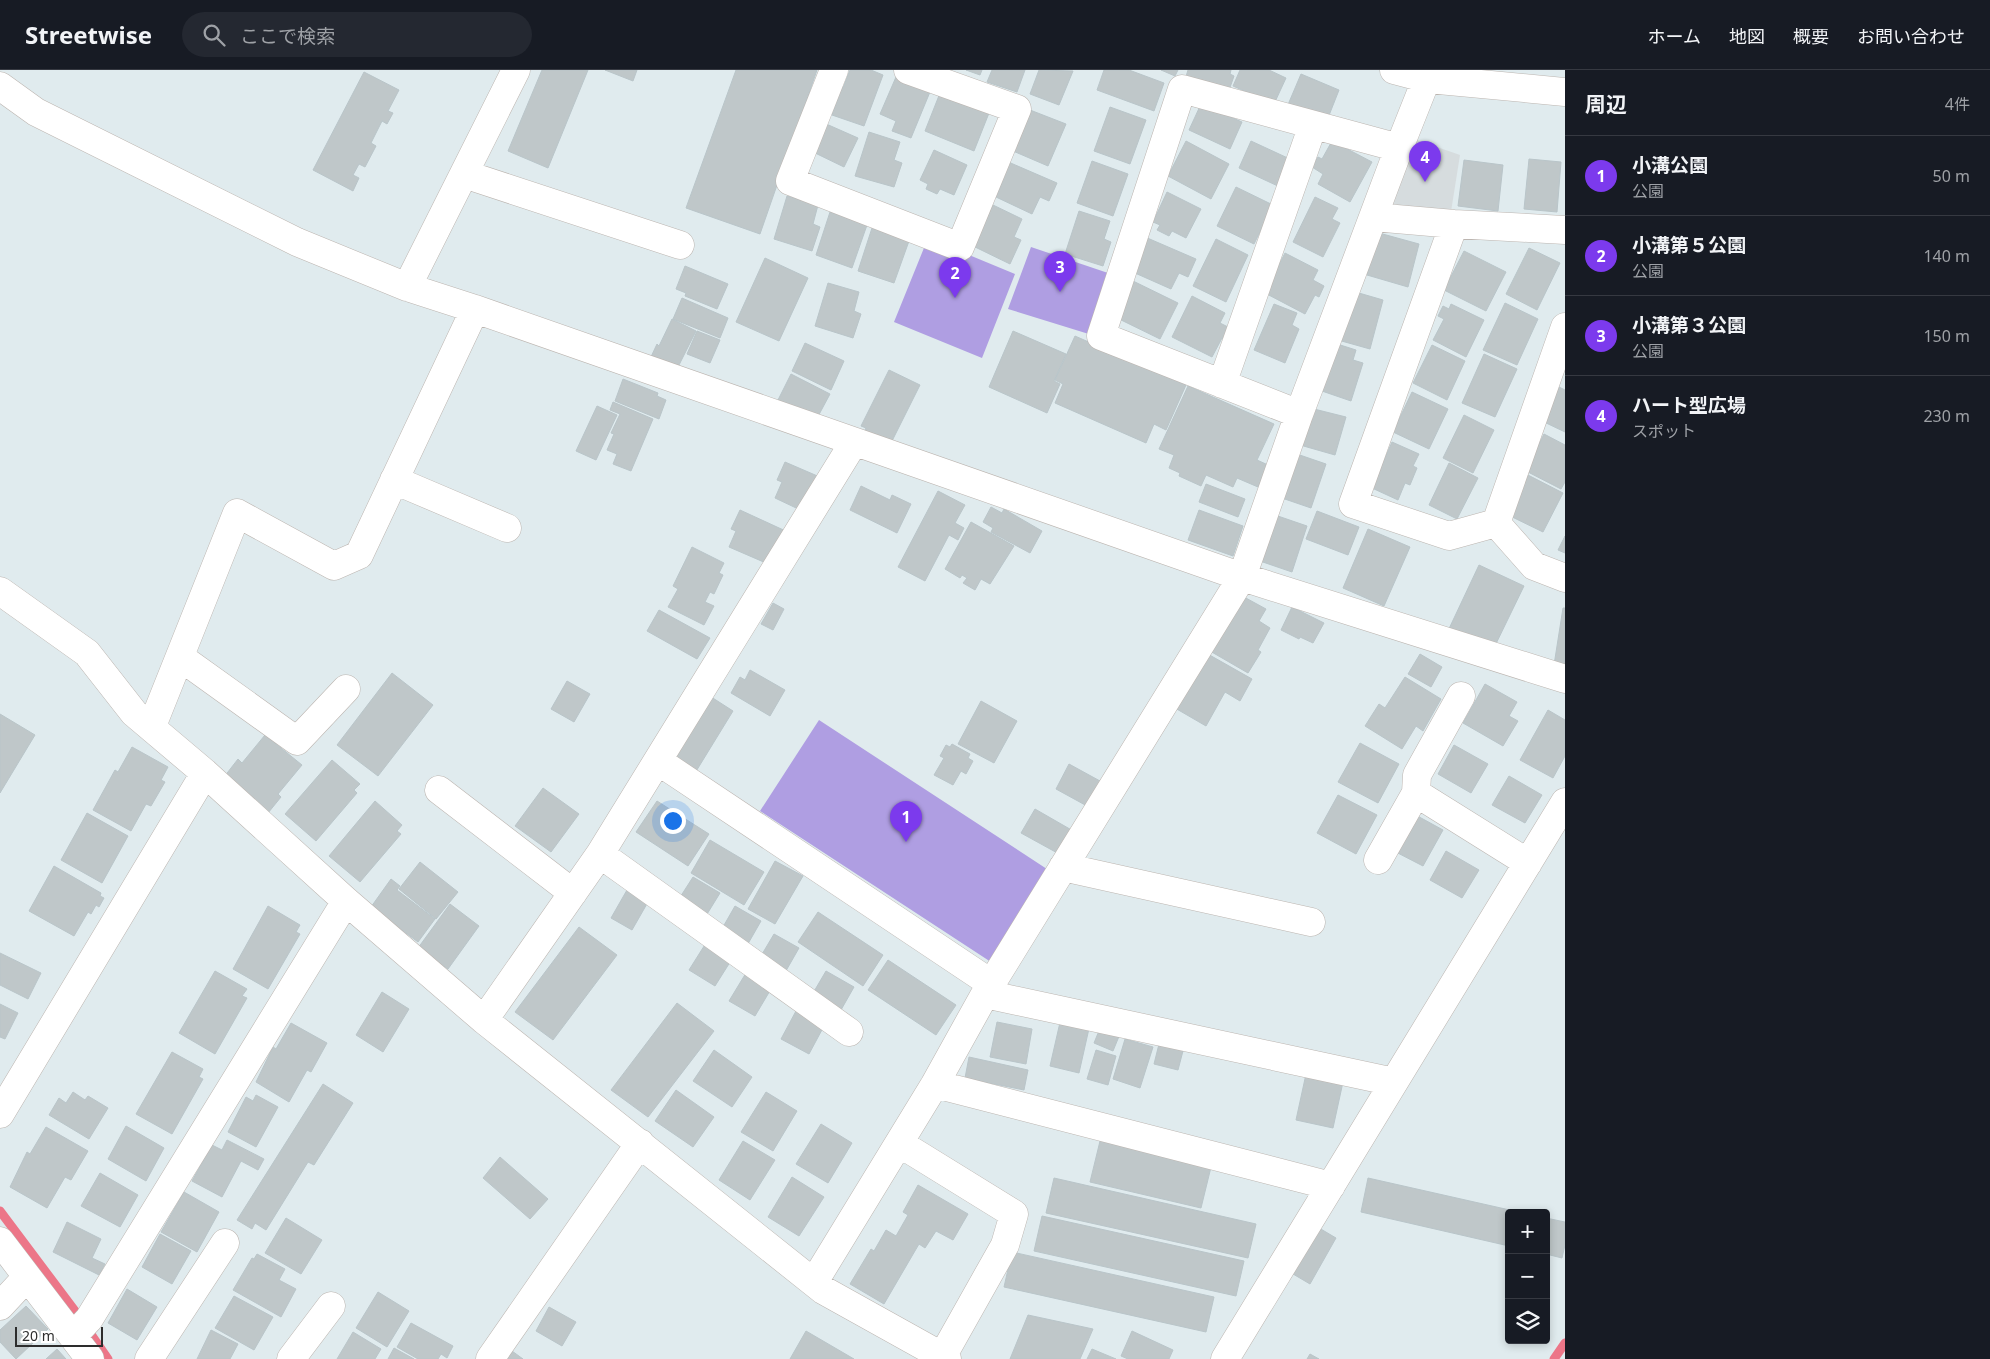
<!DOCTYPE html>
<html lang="ja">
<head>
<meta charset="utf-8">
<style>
	body { margin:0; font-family:"Noto Sans","Noto Sans JP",sans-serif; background:#242831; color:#f1f3f6 }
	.controls { position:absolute; right:15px; bottom:15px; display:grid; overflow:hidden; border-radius:5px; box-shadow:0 2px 8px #0003 }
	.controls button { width:45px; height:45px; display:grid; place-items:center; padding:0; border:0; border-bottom:1px solid #363941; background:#171b24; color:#f1f3f6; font:25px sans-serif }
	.scale { position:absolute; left:15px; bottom:12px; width:88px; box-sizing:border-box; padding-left:5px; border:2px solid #2d2d2d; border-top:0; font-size:14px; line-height:18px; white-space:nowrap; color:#2d2d2d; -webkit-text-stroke:4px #fff; paint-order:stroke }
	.you { position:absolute; left:672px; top:750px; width:18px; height:18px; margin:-12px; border:4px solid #fff; border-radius:50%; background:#1a73e8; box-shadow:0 0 0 8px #1a73e833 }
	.badge { display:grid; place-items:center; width:32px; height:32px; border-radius:50%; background:#7c3aed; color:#fff; font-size:16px; font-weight:700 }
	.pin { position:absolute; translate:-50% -41px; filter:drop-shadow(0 1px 2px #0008) }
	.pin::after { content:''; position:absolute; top:26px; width:18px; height:15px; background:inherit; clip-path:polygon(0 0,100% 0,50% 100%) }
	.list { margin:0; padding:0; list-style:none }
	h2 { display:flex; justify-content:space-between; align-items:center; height:65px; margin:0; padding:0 20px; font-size:21px }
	h2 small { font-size:16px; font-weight:400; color:#9ea1a6 }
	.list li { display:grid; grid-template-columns:32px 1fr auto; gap:15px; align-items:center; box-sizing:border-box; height:80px; padding:0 20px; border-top:1px solid #363941 }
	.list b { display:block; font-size:19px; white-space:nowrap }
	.list p { margin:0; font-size:16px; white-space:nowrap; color:#9ea1a6 }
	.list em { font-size:16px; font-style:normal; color:#9ea1a6 }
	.icon { flex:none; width:28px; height:28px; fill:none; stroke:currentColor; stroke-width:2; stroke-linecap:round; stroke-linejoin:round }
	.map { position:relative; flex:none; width:1565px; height:1289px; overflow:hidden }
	header { display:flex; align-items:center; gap:30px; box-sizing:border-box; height:70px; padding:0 25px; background:#171b24; border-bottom:1px solid #363941 }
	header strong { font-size:24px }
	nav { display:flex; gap:28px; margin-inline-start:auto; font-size:18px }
	.search { width:350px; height:45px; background:#242831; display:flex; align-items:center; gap:12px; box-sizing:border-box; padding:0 18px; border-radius:28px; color:#9ea1a6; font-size:19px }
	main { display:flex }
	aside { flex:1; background:#171b24 }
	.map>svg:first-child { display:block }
</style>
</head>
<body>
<header>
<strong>Streetwise</strong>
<div class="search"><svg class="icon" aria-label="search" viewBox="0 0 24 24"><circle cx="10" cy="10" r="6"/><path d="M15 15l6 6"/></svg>ここで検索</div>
<nav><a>ホーム</a><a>地図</a><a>概要</a><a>お問い合わせ</a></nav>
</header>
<main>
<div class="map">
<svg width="1565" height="1289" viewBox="0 0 1565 1289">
	<rect width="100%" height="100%" fill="#e0ebee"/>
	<path fill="#af9ee2" d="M928,168L1015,204L982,288L894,252Z
		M1031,177L1111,204L1092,265L1008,239Z
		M819,650L1053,803L994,894L760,741Z"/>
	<path fill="#d6dcde" d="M1411,68L1460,85L1450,148L1386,140Z"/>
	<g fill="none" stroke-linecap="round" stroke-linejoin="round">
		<path stroke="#ec7688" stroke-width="9" d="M0,1141L75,1241L108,1289
			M1554,1289L1565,1273"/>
	</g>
	<path fill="#bfc7c9" stroke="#b9c5c9" d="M542,0H588L548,98L508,81Z
		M605,0H637L633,11Z
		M736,0H817L760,164L686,138Z
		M850,0H871L883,5L864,56L832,45L838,29L833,27L837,15L843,18Z
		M966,0H982L980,5Z
		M992,0H1025L1017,22L987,12Z
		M1039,0L1073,1L1059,35L1030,24Z
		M1104,0H1129L1164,13L1154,41L1097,20Z
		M1161,0H1178L1175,6Z
		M1188,0H1231L1230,4L1234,6L1227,26L1184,13Z
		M1240,0H1269L1286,8L1274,34L1233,16Z
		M364,2L399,20L388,41L393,43L387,54L382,51L371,73L376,76L365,97L359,94L353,105L359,108L353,121L313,100Z
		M1301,4L1339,20L1326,53L1287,37Z
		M896,7L912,14L932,17L911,68L892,61L896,51L880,44Z
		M940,23L989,43L974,81L925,61Z
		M1201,34L1242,52L1230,79L1189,60Z
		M1110,37L1146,50L1130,94L1094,81Z
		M1030,40L1066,54L1048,96L1013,81Z
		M824,53L858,68L844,97L811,81Z
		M869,62L900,72L894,90L902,93L894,117L855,106Z
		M1186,71L1229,94L1211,129L1168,106Z
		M1251,71L1292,90L1280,117L1239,98Z
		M1332,71L1372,92L1350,132L1318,114L1323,104L1312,97L1318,87L1322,89Z
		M934,80L967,95L954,125L940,119L937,124L926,119L928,114L920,110Z
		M1529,89L1561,92L1557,142L1524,139Z
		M1464,90L1503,95L1498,141L1458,136Z
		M1006,91L1057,113L1049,131L1040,127L1032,144L996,127L1003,111L998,109Z
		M1092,91L1128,104L1113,146L1077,133Z
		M1236,117L1273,135L1254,174L1217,156Z
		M1167,122L1201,139L1186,168L1172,161L1169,166L1157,160L1160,155L1153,152Z
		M787,126L818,135L813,154L820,157L812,181L774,169Z
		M1315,127L1338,138L1332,149L1340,153L1323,187L1293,172Z
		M993,135L1022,149L1014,167L1021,170L1010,194L973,176Z
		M1079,141L1110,151L1104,169L1111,172L1103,196L1065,184Z
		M830,142L867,155L852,198L816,185Z
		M872,158L909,171L894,213L858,201Z
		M1379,163L1419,174L1408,217L1367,205Z
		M1145,167L1196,189L1188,207L1179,203L1171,219L1135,203L1142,187L1137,185Z
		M1216,169L1248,185L1226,232L1193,216Z
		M1529,178L1560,193L1537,240L1506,224Z
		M1464,181L1506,202L1486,241L1444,220Z
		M1285,183L1318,200L1313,210L1324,216L1319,227L1315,225L1305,244L1265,223Z
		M765,188L808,208L779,271L736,252Z
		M685,196L728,214L717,239L685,226L686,223L676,219Z
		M1133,211L1178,233L1160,269L1115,247Z
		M828,213L859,222L854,241L861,244L853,268L815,256Z
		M1352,221L1383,230L1370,279L1338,270Z
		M1192,226L1225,243L1220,253L1232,259L1227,270L1222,268L1212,287L1172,267Z
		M682,228L728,248L720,268L673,249Z
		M1505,233L1538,249L1517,295L1483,280Z
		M1274,234L1297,243L1292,255L1299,259L1285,293L1254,280Z
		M1451,234L1484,250L1466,287L1433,270L1444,249L1438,246L1443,236L1449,239Z
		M672,249L696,261L678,297L650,289L657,274L659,276Z
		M697,261L720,270L710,293L687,284Z
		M1013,261L1066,284L1054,311L1060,314L1047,343L989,317Z
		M1075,266L1186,315L1166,360L1154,354L1146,373L1055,333L1063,314L1055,310Z
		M805,273L844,291L831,320L792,301Z
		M1334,273L1356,280L1353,290L1363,293L1351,331L1319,320Z
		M1432,275L1465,291L1447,330L1413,313Z
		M1484,284L1517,299L1495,347L1462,333Z
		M889,300L920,315L889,377L863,364L866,358L861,356Z
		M791,304L830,324L815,352L777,332Z
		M623,309L658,323L657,326L666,330L659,349L615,331Z
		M1188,316L1274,354L1257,390L1268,395L1258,417L1237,408L1233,417L1206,405L1201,416L1179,406L1180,403L1169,398L1174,385L1159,379Z
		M1559,317L1565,320V362L1542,351Z
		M1412,322L1448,339L1429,379L1393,362Z
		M613,332L653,349L631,401L613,394L617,384L607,380L614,364L611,363L620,344L610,340Z
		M597,336L617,345L596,390L576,381Z
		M1310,338L1346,347L1335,385L1300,375Z
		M1464,345L1494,360L1473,403L1443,388Z
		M1544,364L1565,375V412L1561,419L1526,401Z
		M1392,372L1419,384L1413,396L1417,398L1410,415L1405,413L1398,430L1372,418Z
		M1291,382L1326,394L1311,438L1276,426Z
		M785,392L836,414L811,445L775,428L782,412L777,410Z
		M1449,393L1478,408L1457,449L1429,435Z
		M1526,404L1563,423L1543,462L1506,444Z
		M1206,414L1245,429L1238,447L1199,432Z
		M861,416L890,430L892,425L911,434L897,463L850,440Z
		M938,421L965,435L955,453L964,458L958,470L949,465L925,511L898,497Z
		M991,437L1002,443L1004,439L1042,461L1030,483L991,462L993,458L983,452Z
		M740,440L790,463L766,493L729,477L736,461L731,459Z
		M1199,440L1243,456L1233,486L1188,470Z
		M1317,441L1359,457L1348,485L1306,469Z
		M1272,444L1307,456L1292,502L1257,490Z
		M971,452L1014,476L990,514L981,509L975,520L963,513L967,508L962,505L960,508L945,499Z
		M1368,459L1410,477L1384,536L1343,518Z
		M1565,466V483L1558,480Z
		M692,477L724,493L719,503L723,505L714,524L710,522L705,532L714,536L704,555L668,537L678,519L673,516Z
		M1479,495L1524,516L1491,584L1447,563Z
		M1244,527L1266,539L1259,551L1270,558L1258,580L1261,582L1248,603L1210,581Z
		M773,533L784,539L773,560L761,554Z
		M1292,537L1324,553L1313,573L1300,567L1299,569L1281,560Z
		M1563,538H1565V597L1554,595Z
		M659,540L710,568L697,589L647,561Z
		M1206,583L1252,609L1240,631L1225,622L1206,656L1175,638Z
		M1420,584L1442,597L1431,617L1408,604Z
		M750,600L785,620L770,646L731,623L740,607L745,610Z
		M392,603L433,635L378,706L337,675Z
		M1405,607L1441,629L1423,661L1416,656L1402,679L1365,656L1379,634L1385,638Z
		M567,611L590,624L574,652L551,639Z
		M1485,614L1517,632L1509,646L1518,651L1503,676L1463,653Z
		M705,623L733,641L695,703L667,686Z
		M981,631L1017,651L994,693L958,674Z
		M1548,640L1565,650V686L1553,708L1520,690Z
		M0,644L35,665L0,723Z
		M265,665L302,695L278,724L281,727L268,743L224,707L238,689L242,693Z
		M1360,673L1399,694L1378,733L1338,712Z
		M952,674L970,684L968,688L973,691L966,704L961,701L953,715L934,705L944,688L940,686L946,675L950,677Z
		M1454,675L1488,694L1471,723L1438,704Z
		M132,677L168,697L161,710L165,712L151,736L146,734L131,761L93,740L115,700L118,702Z
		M332,690L360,714L354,720L357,723L316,771L285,744Z
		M1069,694L1100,711L1087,736L1056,719Z
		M1509,706L1542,725L1525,753L1492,735Z
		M543,718L579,744L551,782L515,756Z
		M1338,725L1377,745L1356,784L1317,763Z
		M375,731L402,755L397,761L401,764L360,812L329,786Z
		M657,731L709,764L688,796L636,762Z
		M1035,739L1075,762L1061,785L1021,763Z
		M87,743L128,766L102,813L61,790Z
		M1412,743L1443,760L1423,796L1392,780Z
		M710,770L764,802L744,835L691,803Z
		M1446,781L1479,800L1462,828L1430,810Z
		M775,791L803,806L775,854L748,839Z
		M420,792L458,822L436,849L399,819Z
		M54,796L101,823L100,826L104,828L99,837L96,835L91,844L88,842L74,866L29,841Z
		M693,807L720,823L704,849L677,832Z
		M391,809L400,816L397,820L435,849L418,872L371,837Z
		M627,820L648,832L632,860L611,848Z
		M450,834L479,856L448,899L418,878Z
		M268,836L300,855L296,862L300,864L268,919L233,899Z
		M735,836L761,851L745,879L719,864Z
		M818,842L883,885L863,916L798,872Z
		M579,857L617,885L553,970L515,942Z
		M774,864L799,878L783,906L758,891Z
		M706,873L732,889L715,916L689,900Z
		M0,883L41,903L28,929L0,915Z
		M888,890L956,935L936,965L868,920Z
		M215,901L247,919L242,926L247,928L215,984L179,963Z
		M826,901L854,917L837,947L809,930Z
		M746,903L771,919L755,946L729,931Z
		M382,922L409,939L383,982L356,965Z
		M677,933L714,961L648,1047L611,1020Z
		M0,934L18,943L5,969L0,967Z
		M796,941L824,956L809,984L781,969Z
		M1061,948L1090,954L1079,1003L1050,996Z
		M1103,951L1122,959L1113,981L1094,973Z
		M997,952L1032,959L1026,994L990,987Z
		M291,953L327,973L311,1002L307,1000L289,1032L256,1012L273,977L276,979Z
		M1125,969L1153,977L1140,1018L1113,1009Z
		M1160,970L1184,977L1178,1000L1154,994Z
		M714,980L752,1007L732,1037L693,1011Z
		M1096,980L1116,986L1108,1015L1087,1009Z
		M172,982L203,999L199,1007L203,1009L172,1064L136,1044Z
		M969,987L1028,1000L1024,1020L965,1008Z
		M1306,1004L1343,1012L1333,1058L1296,1050Z
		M323,1014L353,1033L314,1095L308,1092L266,1160L255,1153L252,1159L237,1150Z
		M676,1020L714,1047L693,1077L655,1051Z
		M73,1022L85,1030L88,1026L108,1038L89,1069L49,1045L59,1028L66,1033Z
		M766,1022L797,1041L773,1081L741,1062Z
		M256,1025L278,1037L256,1077L228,1062L246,1027L253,1031Z
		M821,1054L852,1073L828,1113L796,1094Z
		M126,1056L164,1078L146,1111L108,1089Z
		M46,1057L88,1081L71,1110L65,1107L47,1138L10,1117L27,1082L30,1084Z
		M1101,1067L1212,1093L1201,1138L1090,1112Z
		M227,1070L264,1089L258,1100L241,1091L222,1127L192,1111L212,1075L222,1080Z
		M743,1071L775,1090L750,1130L719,1110Z
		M500,1087L548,1129L530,1149L483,1108Z
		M100,1103L138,1125L120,1157L81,1136Z
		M792,1107L824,1127L799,1166L768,1147Z
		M1054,1108L1256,1154L1248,1188L1046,1143Z
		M1368,1108L1523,1143H1509V1176L1361,1142Z
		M918,1115L968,1144L953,1170L936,1161L925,1178L919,1174L884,1234L850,1214L871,1179L874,1181L886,1160L896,1166L908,1145L903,1142Z
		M184,1122L219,1142L197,1182L161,1162Z
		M1042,1146L1244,1191L1236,1226L1034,1181Z
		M286,1148L322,1170L301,1204L265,1183Z
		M1546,1148L1565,1152V1175L1562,1188L1546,1184Z
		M67,1152L101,1169L92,1188L105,1194L99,1205L53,1182Z
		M1314,1155L1336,1168L1310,1214L1288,1201Z
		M160,1164L191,1181L172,1214L142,1197Z
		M1012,1182L1214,1227L1206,1262L1004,1217Z
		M257,1184L285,1199L279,1210L296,1219L281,1247L233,1220L252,1188L254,1189Z
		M127,1219L157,1237L137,1270L108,1253Z
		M378,1222L409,1241L387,1277L356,1258Z
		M234,1226L273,1247L254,1280L215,1258Z
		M26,1236L48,1259L16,1289L0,1272V1260Z
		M549,1237L576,1252L562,1276L536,1261Z
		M1028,1245L1093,1259L1080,1289H1010Z
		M411,1253L453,1276L447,1288L441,1284L438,1289H418L397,1277Z
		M211,1260L238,1274L230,1289H197Z
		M806,1261L854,1289H790Z
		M1132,1261L1173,1280L1169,1289H1128L1121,1286Z
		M353,1262L381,1279L375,1289H337Z
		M394,1278L414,1289H388Z
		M57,1279L66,1289H46Z
		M1092,1279L1116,1289H1087Z
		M512,1281L523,1289H506Z
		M1310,1284L1319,1289H1307Z"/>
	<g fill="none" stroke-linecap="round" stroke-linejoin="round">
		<defs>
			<path id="minor" d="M834,0L790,111L960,177L1017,39L908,0
				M1394,0L1428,9L1565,22
				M0,16L36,42L297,172L407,217L475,239L1242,507L1565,609
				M464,104L680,175
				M1373,147L1454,154L1565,160
				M1454,154L1353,434L1449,466L1496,453L1534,496L1565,508
				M407,217L516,0
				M1222,314L1313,55
				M1299,344L1101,266L1182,19L1399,78
				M394,410L507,458
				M1496,453L1565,257
				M0,521L87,583L134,643L205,703L346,831L484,950L823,1220L947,1289
				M180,587L297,671L346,619
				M152,656L237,443L334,496L359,485L475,239
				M658,691L992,914
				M439,720L573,823
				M1416,723L1528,793
				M600,784L849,962
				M1378,790L1416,723L1417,705L1461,626
				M1063,797L1311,852
				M985,924L1394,1012
				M484,950L600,784L854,372
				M935,1014L1331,1116
				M0,1044L205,703
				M899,1073L1014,1144L1005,1175L942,1287
				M0,1171L90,1289
				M814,1212L935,1014L985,924L1242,507L1299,344L1399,78L1430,0
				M0,1236L27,1207
				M73,1266L89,1249L346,831
				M149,1289L225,1173
				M291,1289L331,1236
				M490,1289L640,1073
				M1225,1289L1565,732"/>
		</defs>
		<use href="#minor" stroke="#bcb5b0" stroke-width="29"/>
		<use href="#minor" stroke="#fff" stroke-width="28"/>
	</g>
</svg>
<div class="controls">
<button>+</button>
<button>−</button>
<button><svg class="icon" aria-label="layers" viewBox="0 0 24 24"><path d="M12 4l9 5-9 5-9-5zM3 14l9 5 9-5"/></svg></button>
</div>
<div class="scale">20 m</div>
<div class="you"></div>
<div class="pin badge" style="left:906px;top:772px">1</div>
<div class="pin badge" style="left:955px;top:228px">2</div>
<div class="pin badge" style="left:1060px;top:222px">3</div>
<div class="pin badge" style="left:1425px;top:112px">4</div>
</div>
<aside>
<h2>周辺<small>4件</small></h2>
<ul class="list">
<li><span class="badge">1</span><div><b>小溝公園</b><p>公園</p></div><em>50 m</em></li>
<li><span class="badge">2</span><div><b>小溝第５公園</b><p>公園</p></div><em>140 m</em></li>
<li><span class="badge">3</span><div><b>小溝第３公園</b><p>公園</p></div><em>150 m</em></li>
<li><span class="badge">4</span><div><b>ハート型広場</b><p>スポット</p></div><em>230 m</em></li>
</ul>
</aside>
</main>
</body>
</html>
